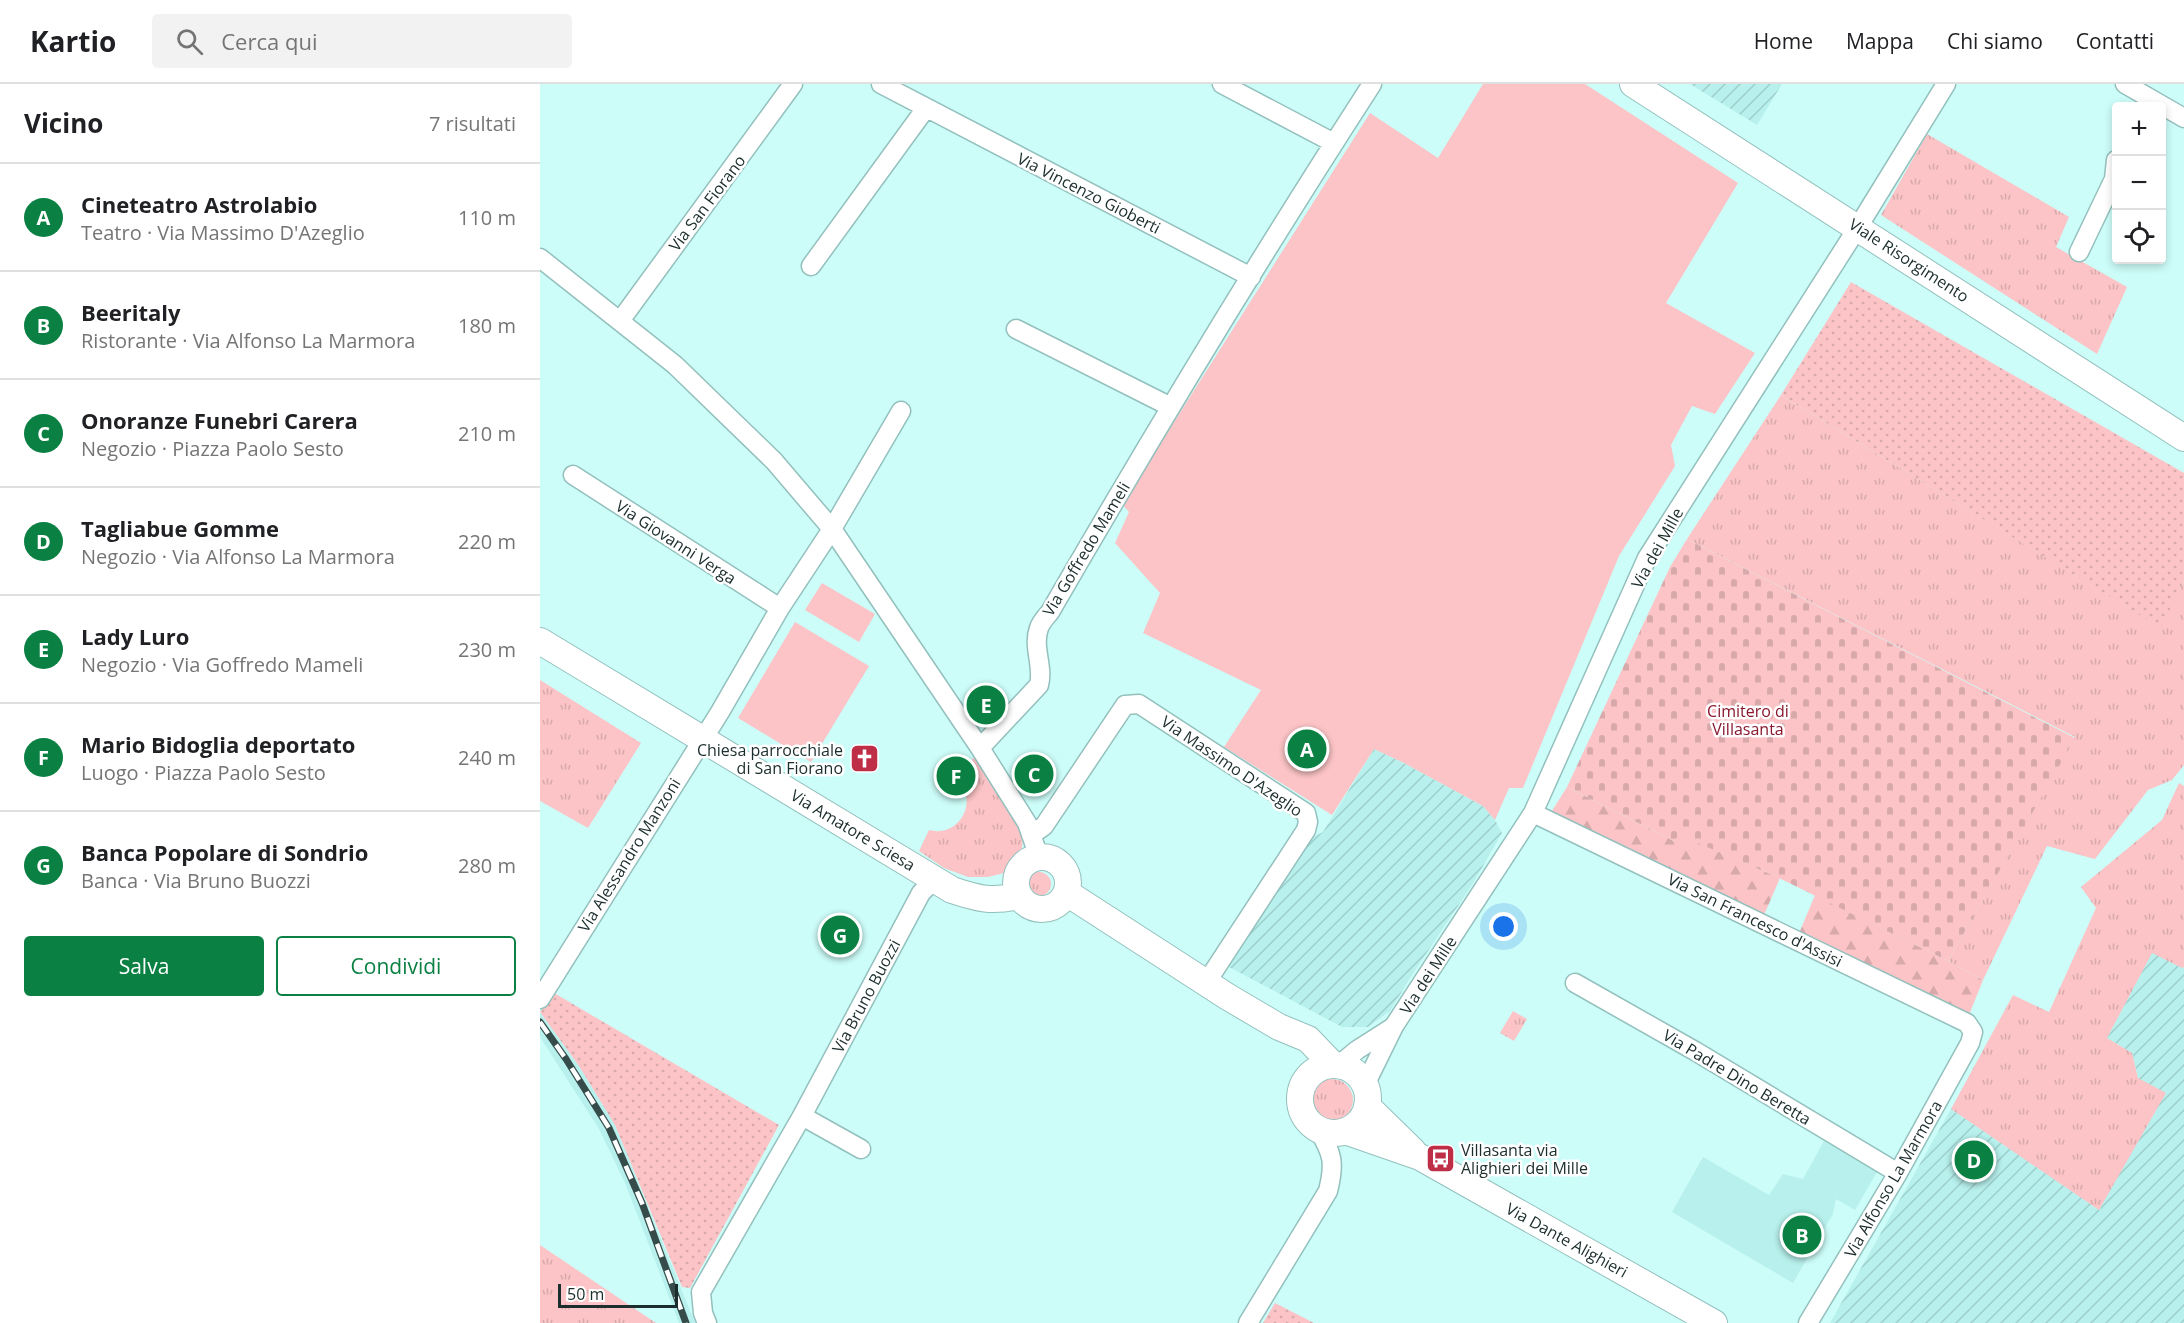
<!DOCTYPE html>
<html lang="it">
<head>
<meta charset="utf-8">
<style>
	body { margin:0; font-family:"Open Sans",sans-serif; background:#f2f2f2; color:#202124 }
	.controls { position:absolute; right:18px; top:18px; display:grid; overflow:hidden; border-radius:6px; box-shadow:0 3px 9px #0003 }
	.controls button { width:54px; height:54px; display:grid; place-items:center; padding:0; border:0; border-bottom:2px solid #e0e0e0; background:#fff; color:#202124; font:30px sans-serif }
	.scale { position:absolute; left:18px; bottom:15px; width:120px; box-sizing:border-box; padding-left:6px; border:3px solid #1b2d2c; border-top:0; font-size:16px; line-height:21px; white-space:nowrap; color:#1b2d2c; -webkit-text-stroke:4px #fff; paint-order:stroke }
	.you { position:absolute; left:964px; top:843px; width:21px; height:21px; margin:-15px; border:4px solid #fff; border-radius:50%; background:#1a73e8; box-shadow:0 0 0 9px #1a73e833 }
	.badge { display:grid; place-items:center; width:39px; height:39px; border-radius:50%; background:#0b8043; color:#fff; font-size:20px; font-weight:700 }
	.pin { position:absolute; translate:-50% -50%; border:3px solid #fff; box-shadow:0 2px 6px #0006 }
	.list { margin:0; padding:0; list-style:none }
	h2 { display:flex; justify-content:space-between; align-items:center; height:78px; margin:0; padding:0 24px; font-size:26px }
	h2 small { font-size:20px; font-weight:400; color:#757577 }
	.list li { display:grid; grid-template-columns:39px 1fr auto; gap:18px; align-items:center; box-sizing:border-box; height:108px; padding:0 24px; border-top:2px solid #e0e0e0 }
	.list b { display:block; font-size:22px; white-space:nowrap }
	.list p { margin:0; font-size:20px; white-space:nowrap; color:#757577 }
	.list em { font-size:20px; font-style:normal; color:#757577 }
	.actions { display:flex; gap:12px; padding:18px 24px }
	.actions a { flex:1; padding:14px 0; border:2px solid #0b8043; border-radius:6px; text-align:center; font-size:21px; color:#0b8043 }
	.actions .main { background:#0b8043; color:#fff }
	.icon { flex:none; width:33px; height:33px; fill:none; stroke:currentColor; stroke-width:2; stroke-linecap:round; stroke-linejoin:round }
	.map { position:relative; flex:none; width:1644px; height:1239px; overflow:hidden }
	header { display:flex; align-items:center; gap:36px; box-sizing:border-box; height:84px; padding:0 30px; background:#fff; border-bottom:2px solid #e0e0e0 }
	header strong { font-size:28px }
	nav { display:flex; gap:33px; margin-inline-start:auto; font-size:21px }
	.search { width:420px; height:54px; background:#f2f2f2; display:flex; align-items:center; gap:15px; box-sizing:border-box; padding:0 21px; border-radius:6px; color:#757577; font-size:22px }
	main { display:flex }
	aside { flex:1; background:#fff }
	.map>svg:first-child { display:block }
</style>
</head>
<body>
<header>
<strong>Kartio</strong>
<div class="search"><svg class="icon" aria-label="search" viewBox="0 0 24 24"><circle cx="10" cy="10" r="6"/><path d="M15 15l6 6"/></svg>Cerca qui</div>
<nav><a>Home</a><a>Mappa</a><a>Chi siamo</a><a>Contatti</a></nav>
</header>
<main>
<aside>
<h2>Vicino<small>7 risultati</small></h2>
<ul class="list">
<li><span class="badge">A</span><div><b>Cineteatro Astrolabio</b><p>Teatro · Via Massimo D'Azeglio</p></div><em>110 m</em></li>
<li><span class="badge">B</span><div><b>Beeritaly</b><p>Ristorante · Via Alfonso La Marmora</p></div><em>180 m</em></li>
<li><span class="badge">C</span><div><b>Onoranze Funebri Carera</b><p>Negozio · Piazza Paolo Sesto</p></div><em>210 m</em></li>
<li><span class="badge">D</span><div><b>Tagliabue Gomme</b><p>Negozio · Via Alfonso La Marmora</p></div><em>220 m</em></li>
<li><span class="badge">E</span><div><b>Lady Luro</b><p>Negozio · Via Goffredo Mameli</p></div><em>230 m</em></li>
<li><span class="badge">F</span><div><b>Mario Bidoglia deportato</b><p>Luogo · Piazza Paolo Sesto</p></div><em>240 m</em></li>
<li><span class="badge">G</span><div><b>Banca Popolare di Sondrio</b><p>Banca · Via Bruno Buozzi</p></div><em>280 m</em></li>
</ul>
<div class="actions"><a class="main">Salva</a><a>Condividi</a></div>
</aside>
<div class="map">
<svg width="1644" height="1239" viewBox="0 0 1644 1239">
	<defs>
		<pattern id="industrial-furrows" width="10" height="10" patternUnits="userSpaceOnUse" patternTransform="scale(1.5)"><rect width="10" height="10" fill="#b7f0ec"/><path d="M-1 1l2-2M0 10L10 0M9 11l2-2" fill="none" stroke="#9dcecb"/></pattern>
		<pattern id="grass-tufts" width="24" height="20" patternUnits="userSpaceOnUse" patternTransform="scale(1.5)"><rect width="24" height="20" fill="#fcc4c6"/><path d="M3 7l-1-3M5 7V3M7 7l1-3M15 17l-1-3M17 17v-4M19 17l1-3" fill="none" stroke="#d7a9aa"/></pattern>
		<pattern id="forest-firs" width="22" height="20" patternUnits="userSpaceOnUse" patternTransform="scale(1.5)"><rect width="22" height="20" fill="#fcc4c6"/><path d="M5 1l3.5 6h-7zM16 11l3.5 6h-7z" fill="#d7a9aa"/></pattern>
		<pattern id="cemetery-stones" width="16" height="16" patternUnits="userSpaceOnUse" patternTransform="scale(1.5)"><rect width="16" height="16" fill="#fcc4c6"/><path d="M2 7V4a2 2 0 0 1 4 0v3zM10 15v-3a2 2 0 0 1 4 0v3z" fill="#d7a9aa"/></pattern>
		<pattern id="park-dots" width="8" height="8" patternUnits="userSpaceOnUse" patternTransform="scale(1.5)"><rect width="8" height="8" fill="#fcc4c6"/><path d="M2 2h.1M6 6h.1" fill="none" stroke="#d7a9aa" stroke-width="1.8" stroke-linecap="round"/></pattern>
	</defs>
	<rect width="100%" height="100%" fill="#cdfdf9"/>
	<path fill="#b7f0ec" d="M0,928L39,982L75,1041L155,1239H139L85,1099L59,1045L0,953Z
		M1284,1057L1337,1088L1315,1126L1296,1115L1293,1130L1253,1199L1132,1128L1163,1073L1229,1111L1243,1090L1263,1095Z"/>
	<path fill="url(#industrial-furrows)" d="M1150,0H1242L1217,41Z
		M834,665L862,678L943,722L955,736L962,749L932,801L872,891L850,927L828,943H802L689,883L771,754L783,748Z
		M1612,868L1642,884L1644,883V1239H1290L1411,1025L1560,1126L1598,994L1592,969L1567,954Z"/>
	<path fill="url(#grass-tufts)" d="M1387,50L1529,133L1516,163L1587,203L1557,270L1341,131Z
		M1241,311L1620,543L1644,496V681L1632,696L1608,706L1555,775L1507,762L1443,896L1408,877L1535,653L1147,455Z
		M0,596L101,659L48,744L0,717Z
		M434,673L478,741L483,755L481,771L464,789L448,793H428L404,784L379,767L389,746C419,754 439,718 418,696Z
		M1639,699L1644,702V883L1642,884L1612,869L1567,954L1592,969L1598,994L1626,1009L1559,1126L1411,1025L1473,911L1509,928L1556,824L1541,803L1622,736Z
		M487 800a12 12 0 1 1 24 0a12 12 0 1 1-24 0Z
		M973,927L987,935L974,957L960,949Z
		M771 1016a21 21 0 1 1 42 0a21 21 0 1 1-42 0Z
		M0,1161L116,1239H0Z"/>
	<path fill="url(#forest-firs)" d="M1027,703L1134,757L1138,750L1240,794L1224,831L1010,730Z
		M1275,811L1408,877L1443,896L1429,931L1260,847Z"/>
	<path fill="url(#cemetery-stones)" d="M1147,455L1535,654L1408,877L1235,792L1139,751L1134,757L1027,703L1130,483Z"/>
	<path fill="url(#park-dots)" d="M1311,198L1644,389V496L1621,544L1241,311Z
		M14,909L239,1041L150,1204L142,1203L75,1041L39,982L0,928Z
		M735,1219L774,1239H723Z"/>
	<path fill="#fcc4c6" d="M943,0H1045L1198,99L1126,219L1215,269L1175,330L1152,322L1131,361L1135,382L1079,472L983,704H969L955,736L943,722L862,678L834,665L792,731L684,663L721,606L603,549L620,509L575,459L589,428L582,420L830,29L898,74Z
		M282,499L335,530L319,558L265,526Z
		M255,538L329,582L271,678L198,634Z"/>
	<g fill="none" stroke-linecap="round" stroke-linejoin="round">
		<defs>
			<path id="street" d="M341,0L711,193
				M682,0L794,59
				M1585,0L1644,34
				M1539,168L1574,95L1576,76
				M0,174L135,281L234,377L292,445L440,664L487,739L499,773
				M271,182L386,24
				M80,237L253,0
				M476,245L631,323
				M33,391L240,524
				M440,664L499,601C504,582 492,563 499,544C501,538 506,533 510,528C613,350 720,173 832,0
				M993,729L1427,939L1433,948L1430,959L1358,1089L1268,1239
				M491,751L504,742L585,621L599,620L766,729L768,738L766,746L666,899
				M1035,899L1155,967L1358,1089
				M0,915L180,628L240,524L292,445L361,327
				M799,981L817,966L853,943
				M825,1001L854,942L993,729L1107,474L1318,143L1406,0
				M262,1032L321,1065
				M167,1239L163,1229L161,1208L262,1032L381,809L394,796
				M708,1239L788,1107C795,1079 793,1070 778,1045"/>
			<path id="secondary" d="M1093,0L1644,354
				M0,557L412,806C439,815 451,818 479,812
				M476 799a26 26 0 1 1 52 0a26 26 0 1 1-52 0Z
				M527,809L688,913L739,943L768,955L793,981
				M760 1015a34 34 0 1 1 68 0a34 34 0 1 1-68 0Z
				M827,1022L873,1067
				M805,1047L880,1073L1174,1239"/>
		</defs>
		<use href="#street" stroke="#93c0bd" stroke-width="21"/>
		<use href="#secondary" stroke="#93c0bd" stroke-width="28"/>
		<use href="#street" stroke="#fff" stroke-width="18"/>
		<use href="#secondary" stroke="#fff" stroke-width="26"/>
		<defs>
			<path id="rail" d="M0,938L26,975L69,1044L102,1119L146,1239"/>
		</defs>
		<use href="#rail" stroke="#364c4b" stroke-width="7"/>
		<use href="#rail" stroke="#fff" stroke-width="4.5" stroke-dasharray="14" stroke-linecap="butt"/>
	</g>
	<defs>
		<symbol id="church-square" viewBox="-11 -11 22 22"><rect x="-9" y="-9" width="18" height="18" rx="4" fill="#bf2e47" stroke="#fff"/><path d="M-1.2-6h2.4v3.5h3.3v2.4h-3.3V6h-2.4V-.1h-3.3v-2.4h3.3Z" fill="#fff"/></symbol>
		<symbol id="bus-square" viewBox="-11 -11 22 22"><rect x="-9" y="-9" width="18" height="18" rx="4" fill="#bf2e47" stroke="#fff"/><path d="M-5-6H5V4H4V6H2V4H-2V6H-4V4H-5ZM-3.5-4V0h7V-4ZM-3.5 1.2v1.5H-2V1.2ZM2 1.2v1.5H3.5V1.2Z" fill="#fff"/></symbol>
	</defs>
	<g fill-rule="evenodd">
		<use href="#church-square" x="308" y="658" width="33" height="33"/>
		<use href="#bus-square" x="884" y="1058" width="33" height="33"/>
	</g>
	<g text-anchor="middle" stroke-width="5" stroke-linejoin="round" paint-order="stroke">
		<g font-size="16" fill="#1b2d2c" stroke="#fff">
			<text transform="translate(549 109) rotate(27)" y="6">Via Vincenzo Gioberti</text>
			<text transform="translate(167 119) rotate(-53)" y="6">Via San Fiorano</text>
			<text transform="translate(1369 176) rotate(33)" y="6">Viale Risorgimento</text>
			<text transform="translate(136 458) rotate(33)" y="6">Via Giovanni Verga</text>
			<text transform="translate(1117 464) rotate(-61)" y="6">Via dei Mille</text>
			<text transform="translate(546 465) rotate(-59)" y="6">Via Goffredo Mameli</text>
			<text transform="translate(692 682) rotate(34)" y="6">Via Massimo D'Azeglio</text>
			<text transform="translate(313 746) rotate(31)" y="6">Via Amatore Sciesa</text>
			<text transform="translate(89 771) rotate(-58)" y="6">Via Alessandro Manzoni</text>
			<text transform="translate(1215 836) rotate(26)" y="6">Via San Francesco d'Assisi</text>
			<text transform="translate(888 891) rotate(-57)" y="6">Via dei Mille</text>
			<text transform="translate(326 912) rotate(-62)" y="6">Via Bruno Buozzi</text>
			<text transform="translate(1197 993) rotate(31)" y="6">Via Padre Dino Beretta</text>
			<text transform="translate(1353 1095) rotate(-60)" y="6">Via Alfonso La Marmora</text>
			<text transform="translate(1027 1156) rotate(29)" y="6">Via Dante Alighieri</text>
		</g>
		<g font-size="16" fill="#89182e" stroke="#fff">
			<text x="1208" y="633">Cimitero di<tspan x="1208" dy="18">Villasanta</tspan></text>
		</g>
		<g font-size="16" fill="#1b2d2c" stroke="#fff" text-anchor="end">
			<text x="303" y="672">Chiesa parrocchiale<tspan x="303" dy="18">di San Fiorano</tspan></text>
			<text x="921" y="1072" text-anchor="start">Villasanta via<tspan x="921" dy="18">Alighieri dei Mille</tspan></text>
		</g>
	</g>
</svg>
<div class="controls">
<button>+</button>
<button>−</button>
<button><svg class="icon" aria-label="locate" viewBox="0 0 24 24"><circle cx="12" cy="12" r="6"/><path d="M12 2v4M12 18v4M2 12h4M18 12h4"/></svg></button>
</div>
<div class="scale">50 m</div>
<div class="you"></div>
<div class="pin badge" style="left:767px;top:665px">A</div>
<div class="pin badge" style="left:1262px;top:1151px">B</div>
<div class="pin badge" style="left:494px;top:690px">C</div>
<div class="pin badge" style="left:1434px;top:1076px">D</div>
<div class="pin badge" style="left:446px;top:621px">E</div>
<div class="pin badge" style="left:416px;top:692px">F</div>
<div class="pin badge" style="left:300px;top:851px">G</div>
</div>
</main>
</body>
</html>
